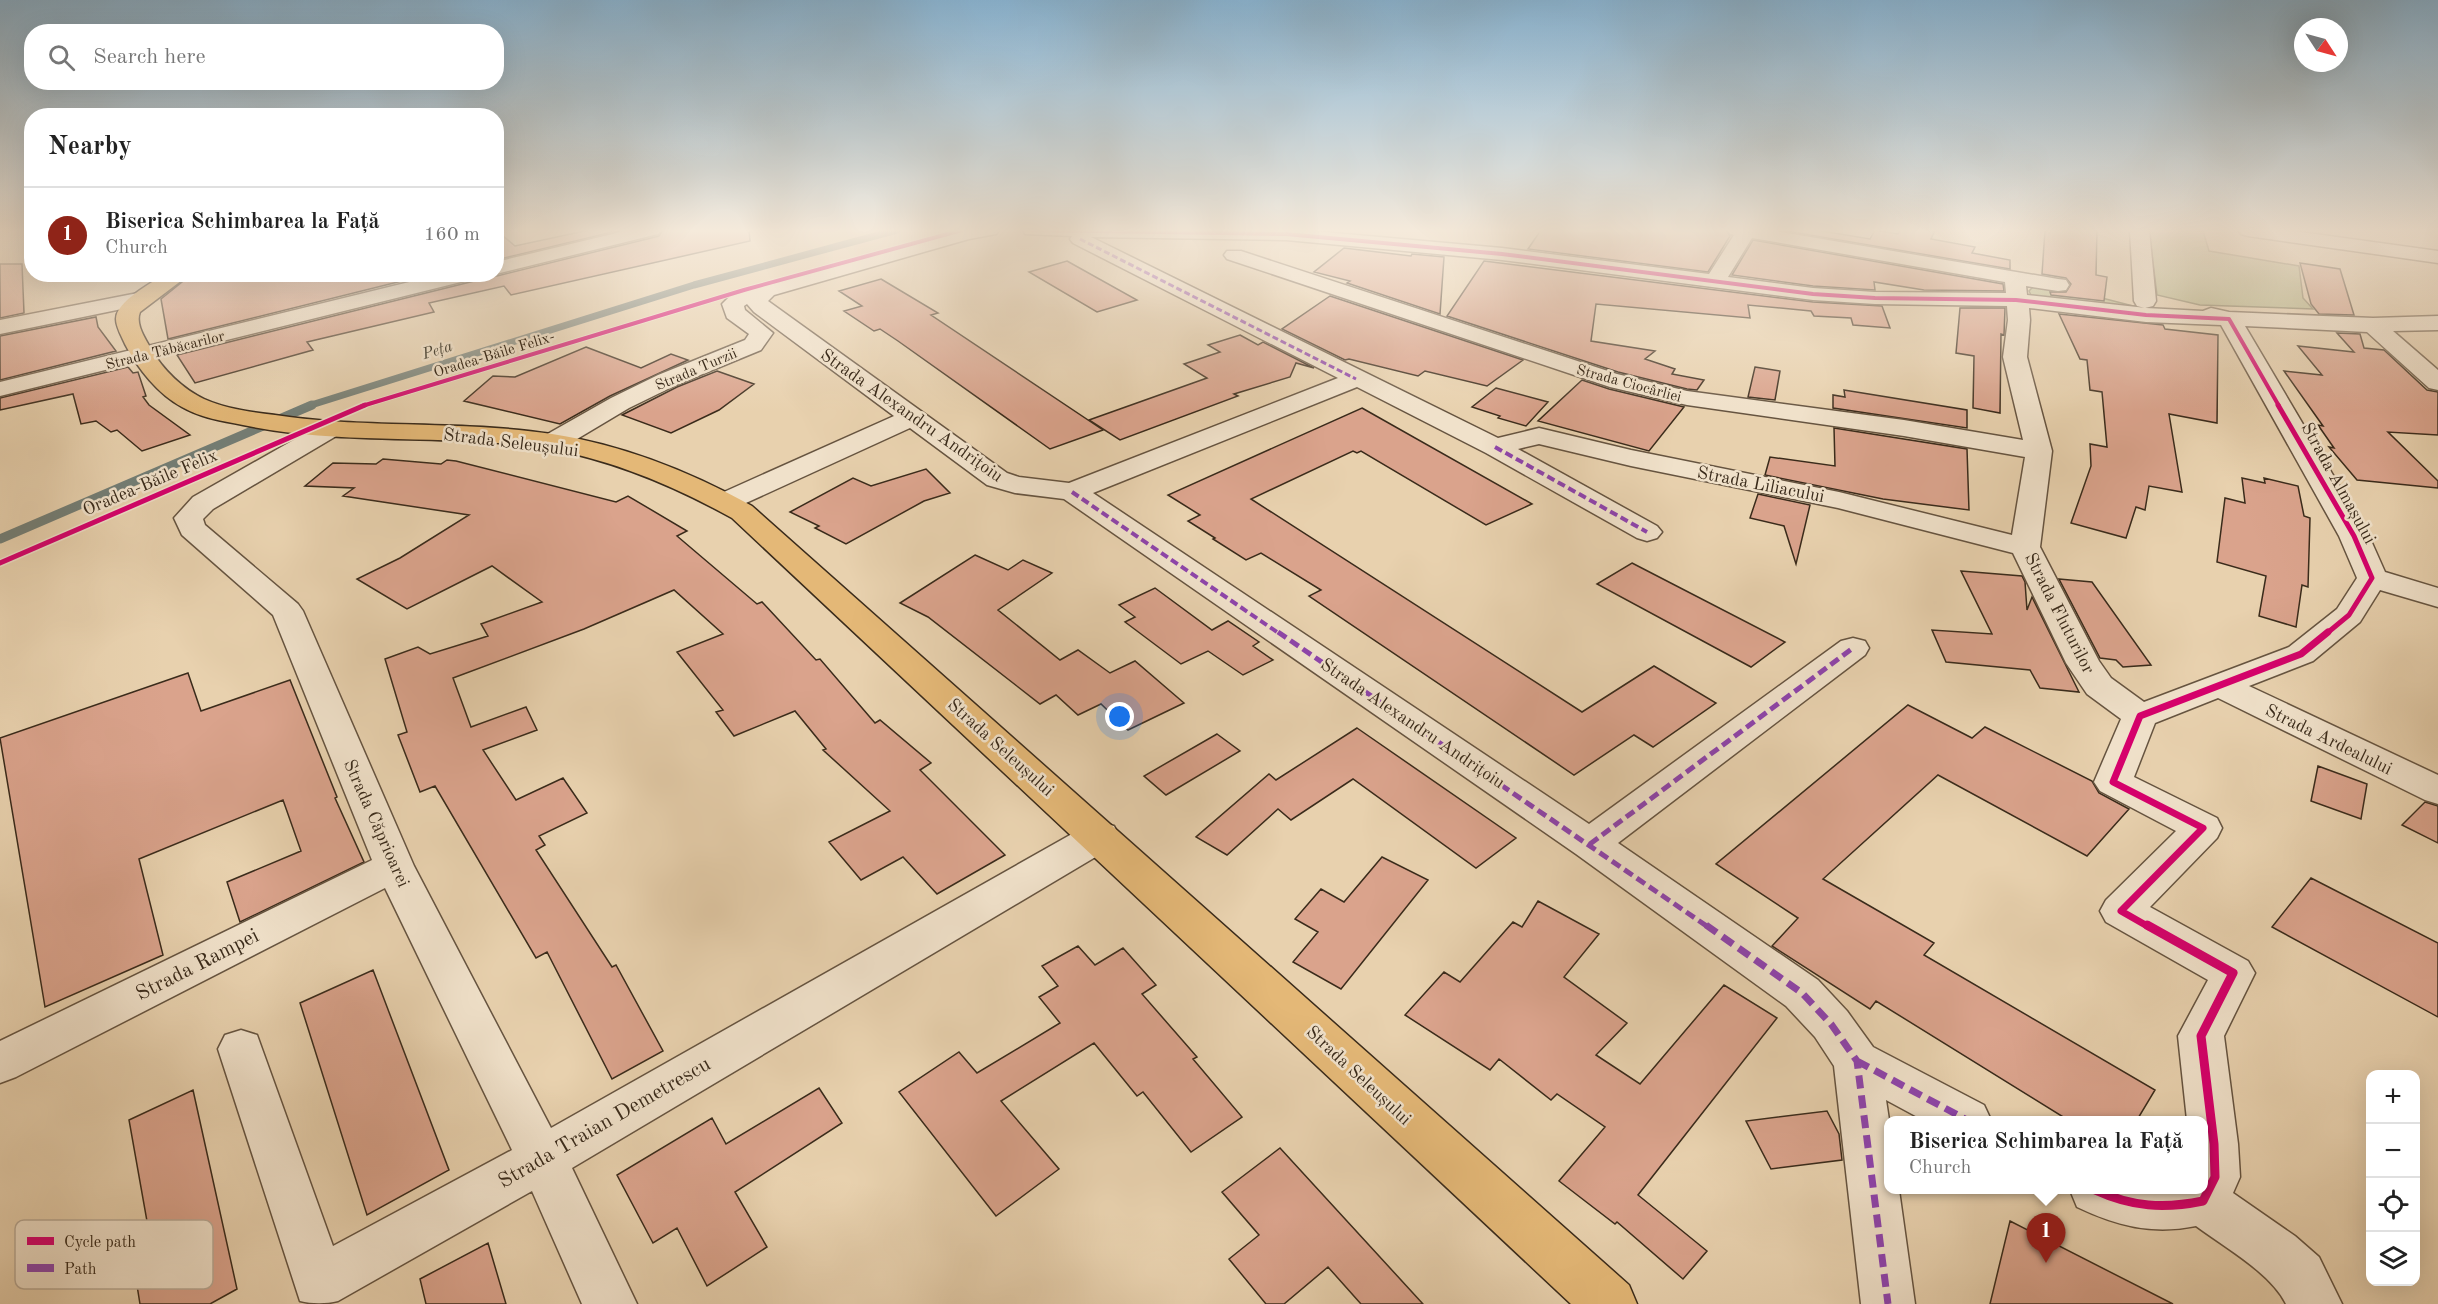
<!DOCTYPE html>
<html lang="en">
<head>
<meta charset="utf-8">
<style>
	body { margin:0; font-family:"Old Standard TT",serif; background:#f2f2f2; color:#222 }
	.controls { position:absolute; right:18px; bottom:18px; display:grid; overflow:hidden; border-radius:12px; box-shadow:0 6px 24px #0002 }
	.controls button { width:54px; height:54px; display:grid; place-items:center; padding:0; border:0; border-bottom:2px solid #e0e0e0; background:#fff; color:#222; font:30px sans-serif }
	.compass { position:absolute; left:2294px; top:18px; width:54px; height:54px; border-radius:50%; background:#fff; box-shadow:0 6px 24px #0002; rotate:126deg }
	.you { position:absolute; left:1120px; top:717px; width:21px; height:21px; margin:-15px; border:4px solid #fff; border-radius:50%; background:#1a73e8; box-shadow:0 0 0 9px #1a73e833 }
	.badge { display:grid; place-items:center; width:39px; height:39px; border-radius:50%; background:#8f2418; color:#fff; font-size:20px; font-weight:700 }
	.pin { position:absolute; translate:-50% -50px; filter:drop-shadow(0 2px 3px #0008) }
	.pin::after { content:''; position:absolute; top:32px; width:21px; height:18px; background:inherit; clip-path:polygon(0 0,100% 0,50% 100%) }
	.popup { position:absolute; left:1884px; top:1116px; width:324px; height:78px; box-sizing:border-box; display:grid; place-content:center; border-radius:12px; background:#fff; filter:drop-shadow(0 2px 4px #0005); font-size:20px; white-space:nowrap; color:#767676 }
	.popup b { font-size:22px; color:#222 }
	.popup::after { content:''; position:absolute; left:50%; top:100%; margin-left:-12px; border:12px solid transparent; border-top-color:#fff }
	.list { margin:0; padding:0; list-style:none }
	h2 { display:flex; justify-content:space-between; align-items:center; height:78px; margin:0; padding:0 24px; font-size:26px }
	h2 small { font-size:20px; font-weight:400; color:#767676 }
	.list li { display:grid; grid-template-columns:39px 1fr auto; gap:18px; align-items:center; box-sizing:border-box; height:96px; padding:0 24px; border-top:2px solid #e0e0e0 }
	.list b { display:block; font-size:22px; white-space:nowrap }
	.list p { margin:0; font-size:20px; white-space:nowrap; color:#767676 }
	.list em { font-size:20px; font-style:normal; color:#767676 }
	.icon { flex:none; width:33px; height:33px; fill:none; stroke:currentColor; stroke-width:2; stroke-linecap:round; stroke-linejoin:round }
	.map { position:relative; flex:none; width:2438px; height:1304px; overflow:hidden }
	.search { position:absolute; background:#fff; box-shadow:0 6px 24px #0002; left:24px; top:24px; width:480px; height:66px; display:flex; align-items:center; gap:15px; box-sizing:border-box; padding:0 21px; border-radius:24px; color:#767676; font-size:22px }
	.panel { position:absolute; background:#fff; box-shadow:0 6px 24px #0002; left:24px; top:108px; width:480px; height:174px; border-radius:24px }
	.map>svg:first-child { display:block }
</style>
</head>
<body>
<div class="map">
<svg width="2438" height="1304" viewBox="0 0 2438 1304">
	<rect width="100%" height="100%" fill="#e8d1ae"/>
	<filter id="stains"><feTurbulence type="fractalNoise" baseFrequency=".00333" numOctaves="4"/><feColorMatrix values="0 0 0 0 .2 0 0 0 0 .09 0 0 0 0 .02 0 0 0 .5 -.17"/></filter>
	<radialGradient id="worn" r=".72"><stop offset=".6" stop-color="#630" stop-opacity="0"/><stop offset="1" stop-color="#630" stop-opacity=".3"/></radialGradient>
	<path fill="#b7bb8a" stroke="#787352" stroke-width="1.5" d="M2149,230L2203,231L2209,251L2299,266L2303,298L2313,309L2200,305L2157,295Z
		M2034,286L2102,298L2137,307L2032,297L2029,291Z"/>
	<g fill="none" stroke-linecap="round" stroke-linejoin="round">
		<path stroke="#737e76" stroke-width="7" d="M308,406L694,285L897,230"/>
		<path stroke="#737e76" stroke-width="9" d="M0,539L312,405"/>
	</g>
	<path fill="#daa38c" stroke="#3a2b1b" stroke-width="1.5" d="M496,230L515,246L589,230H621L496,260Z
		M663,230H749L750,241L511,295L504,286L429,303L434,312L307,342L313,350L195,383L177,355L478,280L482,274L497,276L659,236Z
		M1541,230H1726L1730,236L1708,272L1528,249Z
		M1780,230H1816L1870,239L1875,230L1898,234L1900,230H1935L1931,239L1975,247L1972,253L2010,260V269Z
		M2045,230H2097L2096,275L2107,277L2104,301L2051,295L2050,292H2066L2071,284L2066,278L2042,274Z
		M1753,240L2003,284L2004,291L1924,290L1874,282L1875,290L1813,286L1732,275Z
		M1344,248L1411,256L1412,254L1444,257L1440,314L1347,283L1350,281L1314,272Z
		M1067,261L1137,300L1097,312L1029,272Z
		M1484,261L1813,302L1882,306L1890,328L1853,325L1851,318L1814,316L1811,311L1748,305L1750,318L1596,304L1591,341L1655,351L1645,359L1675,369L1672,374L1704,380L1697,390L1687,389L1618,372L1447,316Z
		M2300,263L2340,269L2354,315L2319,314L2311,304Z
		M0,264H22L24,313L0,318Z
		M192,274H430L168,339L161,299Z
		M881,279L938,313L931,315L1103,430L1050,449L898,341L880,329L874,331L844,311L862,306L839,291Z
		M1330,296L1523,360L1487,386L1425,371L1418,376L1349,359L1345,360L1282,329Z
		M1960,308H2005L2004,335L2001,334L2000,413L1973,408L1974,356L1956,353Z
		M2059,314L2163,325L2165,329L2218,335L2217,423L2169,414L2182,492L2149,486L2145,510L2136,507L2126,538L2071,523L2091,466L2090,444L2107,447L2102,392L2090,390L2087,360L2080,359Z
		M96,317L98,327L116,351L0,380V336Z
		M2337,333L2360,334L2364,348L2384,350L2427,390L2438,392V435L2388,432L2438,481V488L2357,480L2329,447L2334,448L2318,425L2323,426L2284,371L2322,375L2298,346L2354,352Z
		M1240,335L1258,345L1263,342L1314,368L1296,363L1290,377L1234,394L1238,396L1120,440L1089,420L1207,378L1184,364L1220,352L1208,345Z
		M586,347L641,368L671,354L688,360L610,396L560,424L464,401L493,376L515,377Z
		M128,367L133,373L138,372L146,396L143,397L149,405L190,435L142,451L117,430L111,432L96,421L81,424L73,394L0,410V398Z
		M1755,367L1780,371L1775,400L1748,397Z
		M717,371L754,384L719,410L671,433L622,415L677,387Z
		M1582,380L1609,389L1684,407L1649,451L1538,421Z
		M1496,388L1548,402L1526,426L1498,418L1500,416L1472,407Z
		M1844,390L1967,410V428L1833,408V395L1845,397Z
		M1362,408L1532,504L1486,525L1361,451L1357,453L1353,451L1251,499L1582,712L1654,666L1716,703L1653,747L1634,735L1574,775L1309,596L1321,590L1261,553L1246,560L1213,539L1215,538L1188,521L1200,515L1168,495Z
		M1834,428L1967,449L1969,510L1883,499L1765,475L1770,457L1835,466Z
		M383,459L441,464L447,460L456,461L616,502L628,496L687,531L677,536L757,604L762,602L816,660L820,659L875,723L880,720L931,763L920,770L1005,855L937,894L903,857L861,880L829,842L890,811L823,750L826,749L795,711L734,736L716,712L723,710L677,652L723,634L674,590L584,629L453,678L471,727L526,707L537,730L483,750L516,800L563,778L587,813L539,836L545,845L536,850L612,967L616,965L663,1051L612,1079L547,952L536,958L435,786L420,792L398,735L407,732L385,659L418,647L430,654L488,636L481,624L542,602L492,566L407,609L357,579L400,558L469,515L343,496L354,488L305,486L333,463L376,464Z
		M926,469L950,493L924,501L846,544L815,528L819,526L790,512L853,478L871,486Z
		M2242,478L2265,483L2264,478L2298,486L2304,516L2310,518L2308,587L2302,585L2296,627L2259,616L2266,576L2217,562L2225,498L2245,503Z
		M1758,494L1810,505L1796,564L1784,526L1750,518Z
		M975,555L1008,570L1023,560L1052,573L998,610L1060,660L1078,650L1110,673L1135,661L1184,703L1128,730L1101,704L1078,715L1056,695L1040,704L928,617L900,603Z
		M1632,563L1785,642L1751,667L1597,584Z
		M1961,571L2022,576L2025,582L2027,610L2032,597L2079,692L2040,688L2030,670L1946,662L1932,630L1992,634Z
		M2059,579L2092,582L2151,665L2123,667L2116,660L2100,658Z
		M1155,588L1212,630L1228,621L1259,642L1253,646L1273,660L1243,675L1208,651L1181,664L1125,622L1135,617L1119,605Z
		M188,673L201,711L290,680L337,797L335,798L364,862L240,922L227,882L301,851L283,800L139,859L163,955L45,1007L0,738Z
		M1908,705L1972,738L1985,727L2092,781L2099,793L2129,809L2087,856L1938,775L1823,879L1934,943L1924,955L2155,1090L2137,1120H2068L1876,1001L1870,1009L1772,946L1798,918L1716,864Z
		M1357,728L1516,838L1476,868L1353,779L1291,820L1278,809L1227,855L1196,837L1269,774L1276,780Z
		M1217,734L1240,751L1166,795L1144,776Z
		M2318,766L2367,784L2361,819L2311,801Z
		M2425,802L2438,806V843L2402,825Z
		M1382,857L1428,880L1341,989L1293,962L1318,932L1295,919L1321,889L1344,902Z
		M2311,878L2438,943V1017L2272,927Z
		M1538,901L1599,934L1564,977L1627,1023L1596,1055L1640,1084L1724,985L1777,1018L1638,1195L1707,1251L1683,1279L1617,1222L1615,1224L1559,1181L1605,1127L1557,1094L1551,1100L1499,1059L1490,1070L1405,1015L1444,972L1460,982L1513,922L1522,927Z
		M1078,946L1095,965L1123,948L1156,985L1142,994L1197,1057L1193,1059L1242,1117L1191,1152L1143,1092L1137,1096L1094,1043L1001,1101L1059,1169L996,1216L899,1092L959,1052L977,1073L1060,1023L1039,997L1058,986L1042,966Z
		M373,970L449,1170L367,1215L300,1003Z
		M819,1088L842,1123L735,1192L767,1247L707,1286L677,1228L653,1243L617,1175L712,1118L726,1144Z
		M193,1090L237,1289L210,1304H140L131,1248L150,1238L129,1120Z
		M1827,1111L1839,1134L1842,1160L1771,1169L1746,1121Z
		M1280,1148L1423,1304H1361L1328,1267L1284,1304H1266L1229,1259L1259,1235L1222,1192Z
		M2010,1221L2173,1304H1990Z
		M488,1243L506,1304H426L420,1279Z"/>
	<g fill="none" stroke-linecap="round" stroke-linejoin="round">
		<defs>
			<path id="minor" d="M629,230H661L658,234L496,274V262Z
				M958,230H999L996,234L969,239L774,295L768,301L1007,473L1019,477L1069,483L1338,378L1073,243L1070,239L1072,236L1025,234L1023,230H1301L1502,248L1709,274L1734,235L1730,234L1728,230H1769L2058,279L2066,280L2069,285L2066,290L2058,291L2026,286L2027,295L2146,308L2203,311L2211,308L2229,312L2373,318L2438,316V330L2393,331L2438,370V390L2429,388L2367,332L2245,326L2369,536L2385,572L2438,588V607L2380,590L2360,622L2313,661L2249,686L2438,775V804L2425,800L2218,698L2155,723L2134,777L2217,818L2222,828L2217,838L2150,907L2248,961L2255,973L2224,1036L2238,1144L2240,1177L2233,1193L2295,1236L2319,1257L2342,1304H2286C2271,1273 2224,1247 2196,1226C2152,1235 2117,1226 2077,1207L2070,1190H2204V1120H2187L2178,1036L2208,980L2106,922L2100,911L2106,900L2176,831L2100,791L2094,782L2121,719L2087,694L2066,663L2013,553L1838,508L1631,466L1539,444L1518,449L1657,526L1662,532L1657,538L1647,541L1637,538L1486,453L1357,387L1093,493L1589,824L1841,641L1853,638L1865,641L1869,648L1865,655L1618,843L1818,980L1847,1011L1873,1047L1984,1105L1991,1120H1923L1886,1100L1889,1120L1888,1190H1899L1915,1304H1861L1834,1066L1815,1037L1786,1006L1576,854L1064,499L1015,493L987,485L910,428L735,508L725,510L715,508L711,502L715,496L894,416L754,312L747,304L744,306L745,310L773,333L761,350L676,385L629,408L562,448L553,450L544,448L540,442L544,436L611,398L658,375L745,340L749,334L727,318L722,304L733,293ZM1091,237L1286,240L1502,260L1813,300L1875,304L2007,306L2008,320L2003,357L2023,440L1904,420L1687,391L1617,374L1241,251H1227L1224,255L1227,259L1610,387L1687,405L1904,436L2025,457L2012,535L1839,492L1631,450L1539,428L1498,438ZM1752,238L2005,282L2006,293L1875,292L1813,288L1728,277ZM2029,308L2146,322L2221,325L2339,536L2357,578L2337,609L2289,647L2144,702L2111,678L2099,661L2040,547L2052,451L2027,357L2030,320Z
				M2130,230H2149L2156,301L2153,306L2145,308L2137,306L2134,301Z
				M2238,230H2286L2438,251V263L2248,236L2241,234Z
				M442,274H480L477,278L0,396V382Z
				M143,292L151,293L154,298L151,303L0,334V320Z
				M329,422L338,425L342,430L338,435L213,509L203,519L205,525L298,604L303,611L414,866L551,1128L1086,826L1100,822L1114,826L1119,836L1114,846L572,1168L637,1304H582L532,1191L338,1301C326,1304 312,1304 300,1301L218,1049L225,1035L241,1030L257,1035L333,1246L512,1150L385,888L16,1077L0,1083V1041L372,860L273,615L182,535L174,518L193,497L320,425Z"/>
			<path id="major" d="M165,274H190L140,312C135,324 145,338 151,349C163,370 183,389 204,399C226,409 251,412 275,415C366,429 460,420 552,434C623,445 689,471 752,506L1629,1285L1637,1304H1571L732,518C676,487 618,462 555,450C452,432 346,447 243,425C223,421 201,418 182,407C158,394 138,369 125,344C122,337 116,327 116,319C116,301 152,283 165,274Z"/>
		</defs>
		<use href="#minor" stroke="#665440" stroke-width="3"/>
		<use href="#major" stroke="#3a2b1b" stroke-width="3"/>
		<use href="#minor" fill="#f0e1ca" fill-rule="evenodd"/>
		<use href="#major" fill="#e4b877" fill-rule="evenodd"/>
		<path stroke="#8e44ad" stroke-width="3" stroke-dasharray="6 3" stroke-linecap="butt" d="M1080,239L1356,379"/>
		<path stroke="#8e44ad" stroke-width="4" stroke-dasharray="8 4" stroke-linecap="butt" d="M1495,447L1647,532
			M1072,492L1280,634"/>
		<path stroke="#8e44ad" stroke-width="5" stroke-dasharray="10 5" stroke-linecap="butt" d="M1278,632L1708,927
			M1590,844L1853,648"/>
		<path stroke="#8e44ad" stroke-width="7" stroke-dasharray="13 7" stroke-linecap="butt" d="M1706,925L1802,993L1831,1024L1857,1061L1888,1304
			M1857,1061L1967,1120"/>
		<defs>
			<path id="cycleway-far3" d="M1032,230L1286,234L1502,254L1813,294L1875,298L2016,300L2146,315L2229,319L2279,406
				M362,406L744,290L962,230"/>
			<path id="cycleway-far2" d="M2278,405L2354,536L2372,578L2349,615L2326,634
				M0,563L365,405"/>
			<path id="cycleway-far1" d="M2149,927L2121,911L2203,828L2113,782L2140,716L2301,654L2328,632"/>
			<path id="cycleway" d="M2095,1190C2132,1207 2164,1209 2203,1201L2215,1177L2214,1144L2201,1036L2233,973L2147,925"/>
		</defs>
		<use href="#cycleway-far3" stroke="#f0e1ca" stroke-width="6"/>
		<use href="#cycleway-far2" stroke="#f0e1ca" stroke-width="8"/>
		<use href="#cycleway-far1" stroke="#f0e1ca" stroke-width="10"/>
		<use href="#cycleway" stroke="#f0e1ca" stroke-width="13"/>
		<use href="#cycleway-far3" stroke="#d6006c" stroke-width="4"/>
		<use href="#cycleway-far2" stroke="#d6006c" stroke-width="5"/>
		<use href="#cycleway-far1" stroke="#d6006c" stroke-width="7"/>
		<use href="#cycleway" stroke="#d6006c" stroke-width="9"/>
	</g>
	<linearGradient id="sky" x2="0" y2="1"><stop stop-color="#88b4d3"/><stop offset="0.56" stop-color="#f5eadb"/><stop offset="1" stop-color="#f5eadb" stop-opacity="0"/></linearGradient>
	<rect width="2438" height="412" fill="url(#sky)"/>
	<g text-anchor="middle" stroke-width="5" stroke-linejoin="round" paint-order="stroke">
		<g font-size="15" fill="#3a2b1b" stroke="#f0e1ca">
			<text transform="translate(165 350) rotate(-14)" y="5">Strada Tăbăcarilor</text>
			<text transform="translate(494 354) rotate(-17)" y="5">Oradea-Băile Felix-</text>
			<text transform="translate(696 369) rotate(-23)" y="5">Strada Turzii</text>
			<text transform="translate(1629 383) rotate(15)" y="5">Strada Ciocârliei</text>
		</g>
		<g font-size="16" font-style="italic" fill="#4d4739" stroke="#f0e1ca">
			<text transform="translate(437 349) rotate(-17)" y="6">Peța</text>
		</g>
		<g font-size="18" fill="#3a2b1b" stroke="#f0e1ca">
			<text transform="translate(912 415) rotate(35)" y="6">Strada Alexandru Andrițoiu</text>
			<text transform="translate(511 442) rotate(7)" y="6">Strada Seleușului</text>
			<text transform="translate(150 482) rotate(-23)" y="6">Oradea-Băile Felix</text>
			<text transform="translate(2339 483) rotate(61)" y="6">Strada Almașului</text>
			<text transform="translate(1761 484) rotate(11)" y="6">Strada Liliacului</text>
			<text transform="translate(2060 613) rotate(63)" y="6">Strada Fluturilor</text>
			<text transform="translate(1413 723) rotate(34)" y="6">Strada Alexandru Andrițoiu</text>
			<text transform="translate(2329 739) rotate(26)" y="6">Strada Ardealului</text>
			<text transform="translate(1001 747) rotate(42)" y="6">Strada Seleușului</text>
			<text transform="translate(377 823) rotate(66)" y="6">Strada Căprioarei</text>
			<text transform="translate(1359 1075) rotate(43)" y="6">Strada Seleușului</text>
		</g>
		<g font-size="21" fill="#3a2b1b" stroke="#f0e1ca">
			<text transform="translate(197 964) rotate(-27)" y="7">Strada Rampei</text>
			<text transform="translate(604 1122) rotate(-30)" y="7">Strada Traian Demetrescu</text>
		</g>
	</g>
	<rect x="15" y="1220" width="198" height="69" rx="9" fill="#f0e1ca" stroke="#b9aa96" stroke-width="1.5"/>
	<rect x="27" y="1237" width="27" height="8" fill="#d6006c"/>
	<rect x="27" y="1264" width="27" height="8" fill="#8e44ad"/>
	<g font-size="16" fill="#3a2b1b">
		<text x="64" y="1247">Cycle path</text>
		<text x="64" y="1274">Path</text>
	</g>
	<rect width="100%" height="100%" filter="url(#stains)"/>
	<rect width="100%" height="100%" fill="url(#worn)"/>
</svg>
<div class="controls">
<button>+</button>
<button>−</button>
<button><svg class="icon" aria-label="locate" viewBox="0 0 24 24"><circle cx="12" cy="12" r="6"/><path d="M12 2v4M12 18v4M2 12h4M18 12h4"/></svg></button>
<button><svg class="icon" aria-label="layers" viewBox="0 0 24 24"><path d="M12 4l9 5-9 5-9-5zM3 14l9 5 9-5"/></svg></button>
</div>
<svg class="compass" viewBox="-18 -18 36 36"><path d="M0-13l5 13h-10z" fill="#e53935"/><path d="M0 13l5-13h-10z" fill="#767676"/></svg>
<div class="you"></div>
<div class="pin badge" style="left:2046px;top:1263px">1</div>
<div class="popup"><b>Biserica Schimbarea la Față</b>Church</div>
<div class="search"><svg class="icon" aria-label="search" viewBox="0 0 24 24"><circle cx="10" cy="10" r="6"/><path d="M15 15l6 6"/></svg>Search here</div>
<section class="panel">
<h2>Nearby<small></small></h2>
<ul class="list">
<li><span class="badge">1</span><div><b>Biserica Schimbarea la Față</b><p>Church</p></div><em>160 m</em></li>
</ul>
</section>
</div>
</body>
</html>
